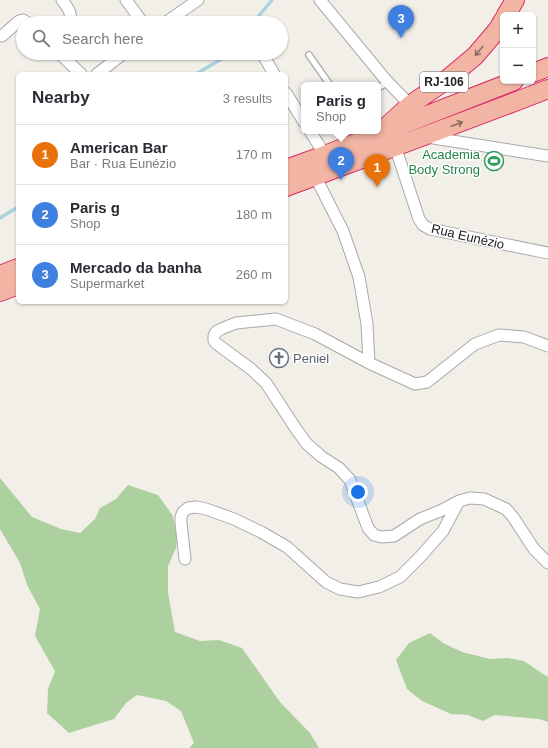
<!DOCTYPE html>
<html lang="en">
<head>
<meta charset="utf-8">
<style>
	body { margin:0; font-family:Helvetica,sans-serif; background:#f7f7f7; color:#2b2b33 }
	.controls { position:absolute; right:12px; top:12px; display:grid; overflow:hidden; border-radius:6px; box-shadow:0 1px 3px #0004 }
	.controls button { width:36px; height:36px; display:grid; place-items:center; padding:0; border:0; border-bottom:1px solid #e1e1e2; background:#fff; color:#2b2b33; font:20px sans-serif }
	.you { position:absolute; left:358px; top:492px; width:14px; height:14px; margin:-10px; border:3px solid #fff; border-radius:50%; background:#1a73e8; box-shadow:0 0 0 6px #1a73e833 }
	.badge { display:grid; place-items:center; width:26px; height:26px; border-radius:50%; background:#ea580c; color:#fff; font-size:13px; font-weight:700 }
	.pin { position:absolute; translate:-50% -33px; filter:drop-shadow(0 1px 2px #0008) }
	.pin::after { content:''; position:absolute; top:21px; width:14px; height:12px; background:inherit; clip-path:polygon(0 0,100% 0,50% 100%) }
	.popup { position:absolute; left:301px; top:82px; width:80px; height:52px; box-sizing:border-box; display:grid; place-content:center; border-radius:6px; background:#fff; filter:drop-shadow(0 1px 3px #0005); font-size:13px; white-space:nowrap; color:#7c7c81 }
	.popup b { font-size:15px; color:#2b2b33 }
	.popup::after { content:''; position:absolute; left:50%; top:100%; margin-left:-8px; border:8px solid transparent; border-top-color:#fff }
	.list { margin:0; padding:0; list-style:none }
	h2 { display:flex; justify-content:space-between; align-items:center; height:52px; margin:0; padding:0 16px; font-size:17px }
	h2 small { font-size:13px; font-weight:400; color:#7c7c81 }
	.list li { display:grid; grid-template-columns:26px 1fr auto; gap:12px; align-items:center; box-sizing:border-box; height:60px; padding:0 16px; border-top:1px solid #e1e1e2 }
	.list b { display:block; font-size:15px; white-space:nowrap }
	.list p { margin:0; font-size:13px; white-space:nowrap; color:#7c7c81 }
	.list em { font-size:13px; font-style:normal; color:#7c7c81 }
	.icon { flex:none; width:22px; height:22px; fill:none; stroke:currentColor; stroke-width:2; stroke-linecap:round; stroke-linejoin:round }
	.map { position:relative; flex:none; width:548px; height:748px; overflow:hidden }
	.search { position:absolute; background:#fff; box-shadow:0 1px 3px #0004; left:16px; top:16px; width:272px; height:44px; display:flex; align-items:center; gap:10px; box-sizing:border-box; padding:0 14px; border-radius:22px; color:#7c7c81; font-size:15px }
	.panel { position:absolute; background:#fff; box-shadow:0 1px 3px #0004; left:16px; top:72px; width:272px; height:232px; border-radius:6px }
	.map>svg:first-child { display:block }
</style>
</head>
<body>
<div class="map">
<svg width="548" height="748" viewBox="0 0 548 748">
	<rect width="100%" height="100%" fill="#f2efe9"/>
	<path fill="#add19e" d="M0,478L32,517L61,529L80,533L95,519L100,508L116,499L128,485L158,495L173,516L177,538L176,548L168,566V593L175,632L200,641L219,640L242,648L280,702L310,733L319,748H189L194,743L181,711L166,701L137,695L126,703L114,719L69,733L47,713L48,689L55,671L35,636L40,609L27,585L20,563L0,529Z
		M430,633L443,643L462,652L490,659L508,658L524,661L546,676H548V722L539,719L495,715L483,721L468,715L451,714L422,701L407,689L396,660L409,643Z"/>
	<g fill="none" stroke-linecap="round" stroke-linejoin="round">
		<path stroke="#aad3df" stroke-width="3.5" d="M253,23L272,0
			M196,74L223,58L227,53
			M0,218L18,207"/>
		<defs>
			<path id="service" d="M309,55L330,85
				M378,88L388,82"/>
			<path id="minor" d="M62,0C67,7 74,14 68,23
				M126,0L140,19L142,23
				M320,0L385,79L410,105
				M165,23L198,0
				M2,36L19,21L23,20L28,23
				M59,53L81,74
				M262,53L274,74
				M97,74L124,53
				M286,93L304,122
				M310,131L325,155
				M427,137L548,156
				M395,146L419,219L423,225L430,229L548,253
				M315,176L343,231L359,277L367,324L369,363
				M548,346L524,337L499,335L475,344L427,382L415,384L369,363L315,334L276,319L236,323L221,329L216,332L214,336V341L217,344L251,369L266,383L296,429L307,444L322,457L339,468L350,480L368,528L374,535L382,537L394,536L420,519L440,511L459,501L470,498L484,499L506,509L513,517L534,549L548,563
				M185,559L181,523V517L183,512L188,508L196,507L206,509L234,519L261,532L287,547L326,582L340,589L358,592L379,587L400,577L420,557L443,531L459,501"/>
			<path id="trunk" d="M506,15L515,0
				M533,73L548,67
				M386,127L410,105L445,81L475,56L498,29L503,20
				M286,169L325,155L514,81
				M286,187C373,155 461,123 548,89
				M0,275L18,268
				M0,292L18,285"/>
		</defs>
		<use href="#service" stroke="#a9a9a9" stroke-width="8"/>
		<use href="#minor" stroke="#a9a9a9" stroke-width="13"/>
		<use href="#trunk" stroke="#dc2a67" stroke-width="20"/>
		<use href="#service" stroke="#fff" stroke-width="5.5"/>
		<use href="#minor" stroke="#fff" stroke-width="11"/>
		<use href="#trunk" stroke="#f2b4a3" stroke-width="18"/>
	</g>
	<defs><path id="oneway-shaft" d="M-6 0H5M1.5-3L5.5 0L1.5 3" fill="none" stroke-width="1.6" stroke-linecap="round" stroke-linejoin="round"/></defs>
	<g stroke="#8a6b62">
		<use href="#oneway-shaft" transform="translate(479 51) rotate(130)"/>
		<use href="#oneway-shaft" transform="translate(457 124) rotate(-21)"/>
	</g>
	<defs>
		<symbol id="stadium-ring" viewBox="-11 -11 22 22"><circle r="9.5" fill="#fff" stroke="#2e9e5b" stroke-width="1.5"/><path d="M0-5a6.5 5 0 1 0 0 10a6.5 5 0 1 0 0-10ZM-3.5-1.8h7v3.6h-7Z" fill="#2e9e5b"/></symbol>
		<symbol id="church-ring" viewBox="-11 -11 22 22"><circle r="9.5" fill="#fff" stroke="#6b7280" stroke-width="1.5"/><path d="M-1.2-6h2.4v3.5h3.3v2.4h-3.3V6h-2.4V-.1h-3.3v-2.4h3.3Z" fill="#6b7280"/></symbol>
	</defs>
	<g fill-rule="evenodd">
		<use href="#stadium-ring" x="483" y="150" width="22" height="22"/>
		<use href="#church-ring" x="268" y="347" width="22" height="22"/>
	</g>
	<g text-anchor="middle" stroke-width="3" stroke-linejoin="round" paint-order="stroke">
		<rect fill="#fff" stroke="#646464" stroke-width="1" x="420" y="72" width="48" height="20" rx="3"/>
		<g font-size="12" font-weight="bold" fill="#222">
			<text x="444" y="86">RJ-106</text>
		</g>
		<g font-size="13" fill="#27864d" stroke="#fff" text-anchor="end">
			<text x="480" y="159">Academia<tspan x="480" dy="15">Body Strong</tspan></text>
		</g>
		<g font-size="13" fill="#222" stroke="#fff">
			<text transform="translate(468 236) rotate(13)" y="5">Rua Eunézio</text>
		</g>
		<g font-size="13" fill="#5b616d" stroke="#fff" text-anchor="start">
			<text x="293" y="363">Peniel</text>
		</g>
	</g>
</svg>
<div class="controls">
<button>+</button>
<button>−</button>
</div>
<div class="you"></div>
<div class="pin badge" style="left:377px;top:187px;background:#e8710a">1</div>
<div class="pin badge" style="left:341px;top:180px;background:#3f7fe0">2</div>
<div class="popup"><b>Paris g</b>Shop</div>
<div class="pin badge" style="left:401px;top:38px;background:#3f7fe0">3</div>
<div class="search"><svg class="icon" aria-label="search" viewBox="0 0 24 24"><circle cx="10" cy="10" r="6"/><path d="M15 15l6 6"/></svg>Search here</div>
<section class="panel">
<h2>Nearby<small>3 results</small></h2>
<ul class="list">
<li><span class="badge" style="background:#e8710a">1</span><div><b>American Bar</b><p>Bar · Rua Eunézio</p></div><em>170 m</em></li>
<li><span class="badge" style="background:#3f7fe0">2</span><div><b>Paris g</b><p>Shop</p></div><em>180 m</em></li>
<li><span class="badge" style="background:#3f7fe0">3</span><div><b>Mercado da banha</b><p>Supermarket</p></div><em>260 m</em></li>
</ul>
</section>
</div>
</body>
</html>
